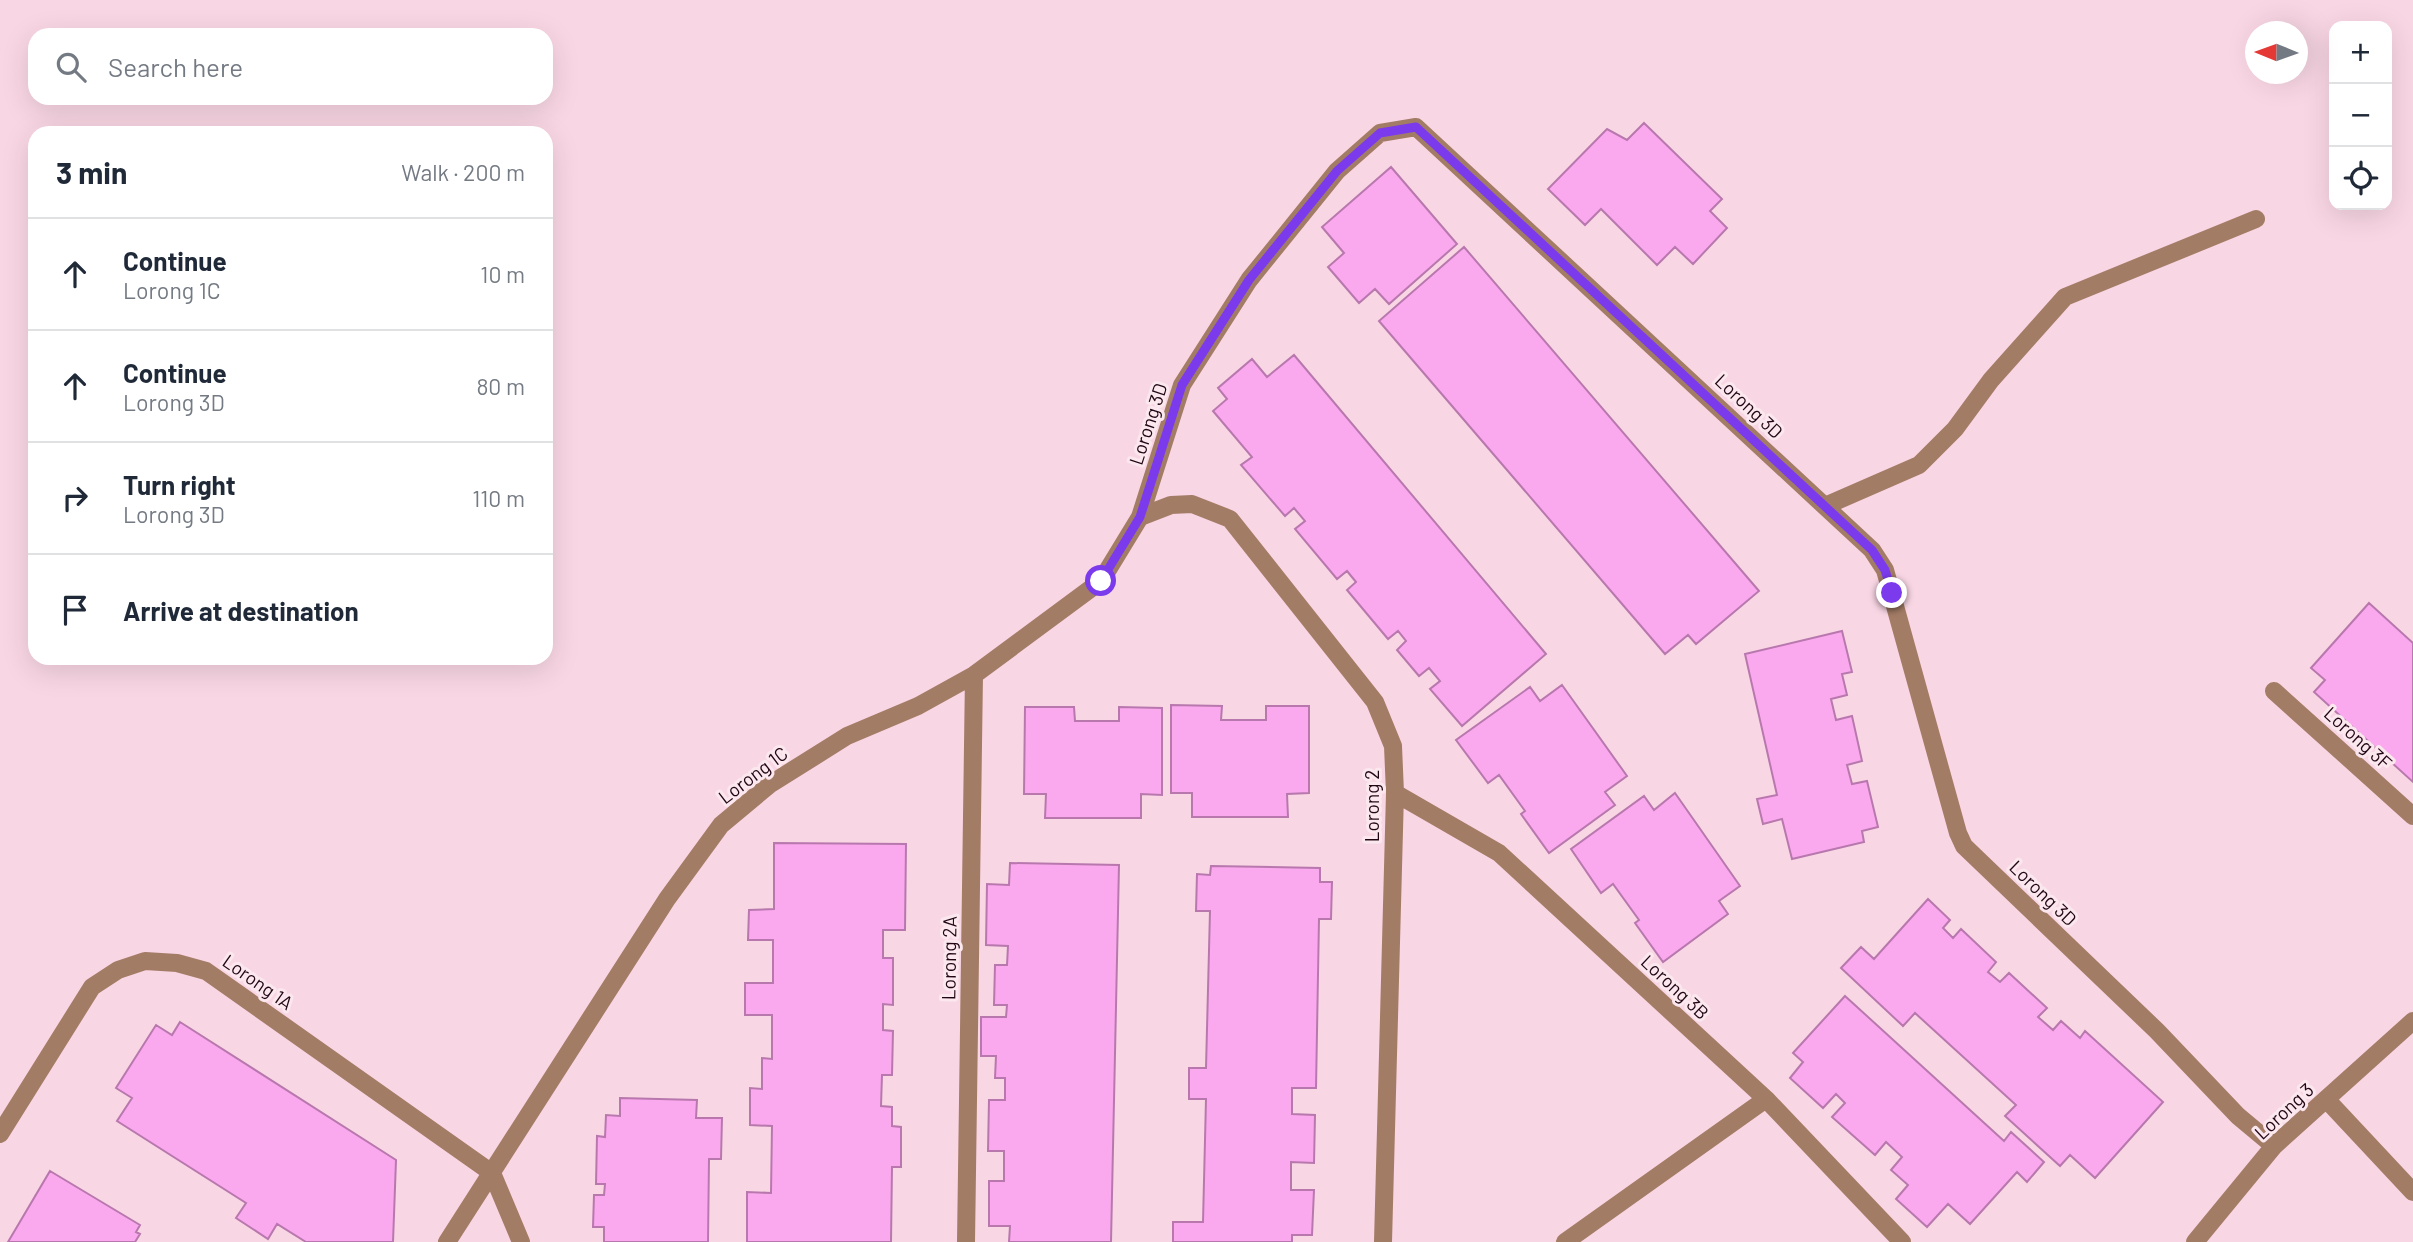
<!DOCTYPE html>
<html lang="en">
<head>
<meta charset="utf-8">
<style>
	body { margin:0; font-family:Barlow,sans-serif; background:#f2f2f3; color:#1f2937 }
	.controls { position:absolute; right:21px; top:21px; display:grid; overflow:hidden; border-radius:14px; box-shadow:0 7px 28px #0002 }
	.controls button { width:63px; height:63px; display:grid; place-items:center; padding:0; border:0; border-bottom:2px solid #e0e1e3; background:#fff; color:#1f2937; font:35px sans-serif }
	.compass { position:absolute; left:2245px; top:21px; width:63px; height:63px; border-radius:50%; background:#fff; box-shadow:0 7px 28px #0002; rotate:271deg }
	.stop { position:absolute; width:21px; height:21px; margin:-16px; border:5px solid #7c3aed; border-radius:50%; background:#fff }
	.stop.end { background:#7c3aed; border-color:#fff; box-shadow:0 2px 7px #0008 }
	.list { margin:0; padding:0; list-style:none }
	h2 { display:flex; justify-content:space-between; align-items:center; height:91px; margin:0; padding:0 28px; font-size:30px }
	h2 small { font-size:23px; font-weight:400; color:#747a83 }
	.list li { display:grid; grid-template-columns:46px 1fr auto; gap:21px; align-items:center; box-sizing:border-box; height:112px; padding:0 28px; border-top:2px solid #e0e1e3 }
	.list b { display:block; font-size:26px; white-space:nowrap }
	.list p { margin:0; font-size:23px; white-space:nowrap; color:#747a83 }
	.list em { font-size:23px; font-style:normal; color:#747a83 }
	.icon { flex:none; width:38px; height:38px; fill:none; stroke:currentColor; stroke-width:2; stroke-linecap:round; stroke-linejoin:round }
	.map { position:relative; flex:none; width:2413px; height:1242px; overflow:hidden }
	.search { position:absolute; background:#fff; box-shadow:0 7px 28px #0002; left:28px; top:28px; width:525px; height:77px; display:flex; align-items:center; gap:18px; box-sizing:border-box; padding:0 24px; border-radius:21px; color:#747a83; font-size:26px }
	.panel { position:absolute; background:#fff; box-shadow:0 7px 28px #0002; left:28px; top:126px; width:525px; height:539px; border-radius:21px }
	.map>svg:first-child { display:block }
</style>
</head>
<body>
<div class="map">
<svg width="2413" height="1242" viewBox="0 0 2413 1242">
	<rect width="100%" height="100%" fill="#f9d6e4"/>
	<path fill="#faa9ee" stroke="#b878ae" stroke-width="2" d="M1644,123L1722,199L1710,211L1727,228L1693,264L1675,247L1657,265L1601,209L1585,225L1548,189L1607,129L1627,140Z
		M1391,167L1457,244L1389,304L1375,289L1359,303L1328,267L1344,253L1322,227Z
		M1464,247L1759,591L1696,644L1688,635L1665,654L1379,321Z
		M1294,355L1546,654L1462,726L1430,689L1440,681L1429,668L1419,676L1397,650L1406,641L1398,631L1388,639L1347,590L1356,582L1347,571L1337,579L1295,529L1305,521L1294,508L1285,516L1241,465L1252,457L1213,411L1227,399L1218,388L1252,359L1267,377Z
		M2369,603L2413,643V782L2314,692L2325,680L2311,668Z
		M1842,631L1852,672L1842,674L1847,695L1831,699L1836,720L1852,716L1862,761L1847,765L1852,784L1867,781L1878,827L1862,831L1864,842L1792,859L1782,819L1763,824L1757,799L1777,795L1745,654Z
		M1562,685L1627,776L1605,792L1615,805L1549,853L1521,814L1525,811L1499,775L1488,783L1456,740L1530,687L1540,701Z
		M1171,705L1222,706L1221,720H1266V706H1309V793L1287,794L1288,817H1192V793H1171Z
		M1025,707H1074L1075,721H1119V707L1162,708V795L1141,794V818H1045L1046,794H1024Z
		M1675,793L1740,886L1719,901L1728,914L1663,962L1635,923L1639,920L1613,884L1601,893L1571,849L1644,796L1654,810Z
		M774,843L906,844L905,930H883V958H893V1005L883,1004V1030L893,1031L892,1075H882L881,1106L892,1107V1126L901,1127V1167H892L891,1242H747V1192L771,1193L772,1126L750,1125V1088L762,1089V1058L772,1059V1015H745V983H773V940H748L749,910L774,909Z
		M1010,863L1119,865L1111,1242H1009L1010,1226H989V1181H1004V1151H988L989,1100H1005V1078H995L996,1056H981V1017H1006L1007,1005H994L995,965H1007L1008,946L986,945L987,884L1009,885Z
		M1211,866L1320,868V882H1332L1331,919H1319L1316,1088H1292V1114L1315,1115L1314,1163L1291,1162V1190H1314L1312,1235H1292V1242H1173V1222H1203L1206,1099H1189V1068H1206L1210,911H1196L1197,874L1210,875Z
		M1928,899L1950,920L1943,928L1953,938L1961,929L1996,962L1988,972L2000,982L2009,973L2047,1008L2038,1017L2053,1030L2061,1021L2080,1038L2085,1031L2163,1102L2095,1178L2070,1155L2060,1166L2005,1116L2016,1105L1915,1013L1903,1026L1841,968L1861,947L1874,959Z
		M1845,996L2004,1141L2011,1132L2044,1162L2027,1182L2017,1172L1970,1224L1948,1204L1927,1227L1896,1199L1908,1185L1891,1170L1902,1157L1886,1142L1875,1155L1832,1117L1845,1103L1836,1094L1823,1108L1790,1078L1803,1062L1793,1053Z
		M180,1022L396,1160L393,1242H306L277,1224L268,1239L236,1218L246,1203L117,1121L132,1098L116,1088L156,1025L172,1035Z
		M620,1098L697,1100L696,1118H722L721,1159H709L708,1242H604V1227H593L594,1195H604L605,1184H596L597,1136L605,1137L606,1115L620,1116Z
		M50,1171L140,1225L136,1232L140,1234L135,1242H8Z"/>
	<g fill="none" stroke-linecap="round" stroke-linejoin="round">
		<path stroke="#a37c66" stroke-width="18" d="M1825,506L1919,465L1955,429L1991,380L2065,297L2256,219
			M1140,517L1171,505L1192,504L1230,519L1375,702L1393,746L1395,793L1383,1242
			M2274,691L2413,816
			M1395,793L1499,853L1766,1099L1902,1242
			M2326,1099L2413,1192
			M0,1134L92,987L118,970L145,961L177,963L206,971L492,1173
			M492,1173L521,1242
			M447,1242L667,899L721,825L769,785L847,736L918,706L974,675L1101,581L1140,517L1182,385L1249,280L1337,171L1380,133L1416,127L1872,550L1885,570L1958,833L1964,846L2157,1031L2238,1116L2274,1146
			M966,1242L974,675
			M1565,1242L1766,1099
			M2195,1242L2274,1146L2413,1021"/>
	</g>
	<g fill="none" stroke-linecap="round" stroke-linejoin="round">
		<path stroke="#7c3aed" stroke-width="9" d="M1101,581L1140,517L1182,385L1249,280L1337,171L1380,133L1416,127L1872,550L1885,570L1892,593"/>
	</g>
	<g text-anchor="middle" stroke-width="6" stroke-linejoin="round" paint-order="stroke">
		<g font-size="19" fill="#210513" stroke="#fbe8ef">
			<text transform="translate(1749 406) rotate(43)" y="7">Lorong 3D</text>
			<text transform="translate(1148 424) rotate(-72)" y="7">Lorong 3D</text>
			<text transform="translate(2358 738) rotate(42)" y="7">Lorong 3F</text>
			<text transform="translate(753 775) rotate(-37)" y="7">Lorong 1C</text>
			<text transform="translate(1372 806) rotate(-90)" y="7">Lorong 2</text>
			<text transform="translate(2043 893) rotate(44)" y="7">Lorong 3D</text>
			<text transform="translate(949 958) rotate(-89)" y="7">Lorong 2A</text>
			<text transform="translate(258 982) rotate(35)" y="7">Lorong 1A</text>
			<text transform="translate(1675 987) rotate(43)" y="7">Lorong 3B</text>
			<text transform="translate(2284 1111) rotate(-43)" y="7">Lorong 3</text>
		</g>
	</g>
</svg>
<div class="controls">
<button>+</button>
<button>−</button>
<button><svg class="icon" aria-label="locate" viewBox="0 0 24 24"><circle cx="12" cy="12" r="6"/><path d="M12 2v4M12 18v4M2 12h4M18 12h4"/></svg></button>
</div>
<svg class="compass" viewBox="-18 -18 36 36"><path d="M0-13l5 13h-10z" fill="#e53935"/><path d="M0 13l5-13h-10z" fill="#747a83"/></svg>
<div class="stop" style="left:1101px;top:581px"></div>
<div class="stop end" style="left:1892px;top:593px"></div>
<div class="search"><svg class="icon" aria-label="search" viewBox="0 0 24 24"><circle cx="10" cy="10" r="6"/><path d="M15 15l6 6"/></svg>Search here</div>
<section class="panel">
<h2>3 min<small>Walk · 200 m</small></h2>
<ul class="list">
<li><svg class="icon" aria-label="ahead" viewBox="0 0 24 24"><path d="M12 20V5M6 11l6-6 6 6"/></svg><div><b>Continue</b><p>Lorong 1C</p></div><em>10 m</em></li>
<li><svg class="icon" aria-label="ahead" viewBox="0 0 24 24"><path d="M12 20V5M6 11l6-6 6 6"/></svg><div><b>Continue</b><p>Lorong 3D</p></div><em>80 m</em></li>
<li><svg class="icon" aria-label="right" viewBox="0 0 24 24"><path d="M7 20v-9h11M14 6l5 5-5 5"/></svg><div><b>Turn right</b><p>Lorong 3D</p></div><em>110 m</em></li>
<li><svg class="icon" aria-label="arrive" viewBox="0 0 24 24"><path d="M6 21V4h12l-3 4 3 4H6"/></svg><div><b>Arrive at destination</b></div></li>
</ul>
</section>
</div>
</body>
</html>
